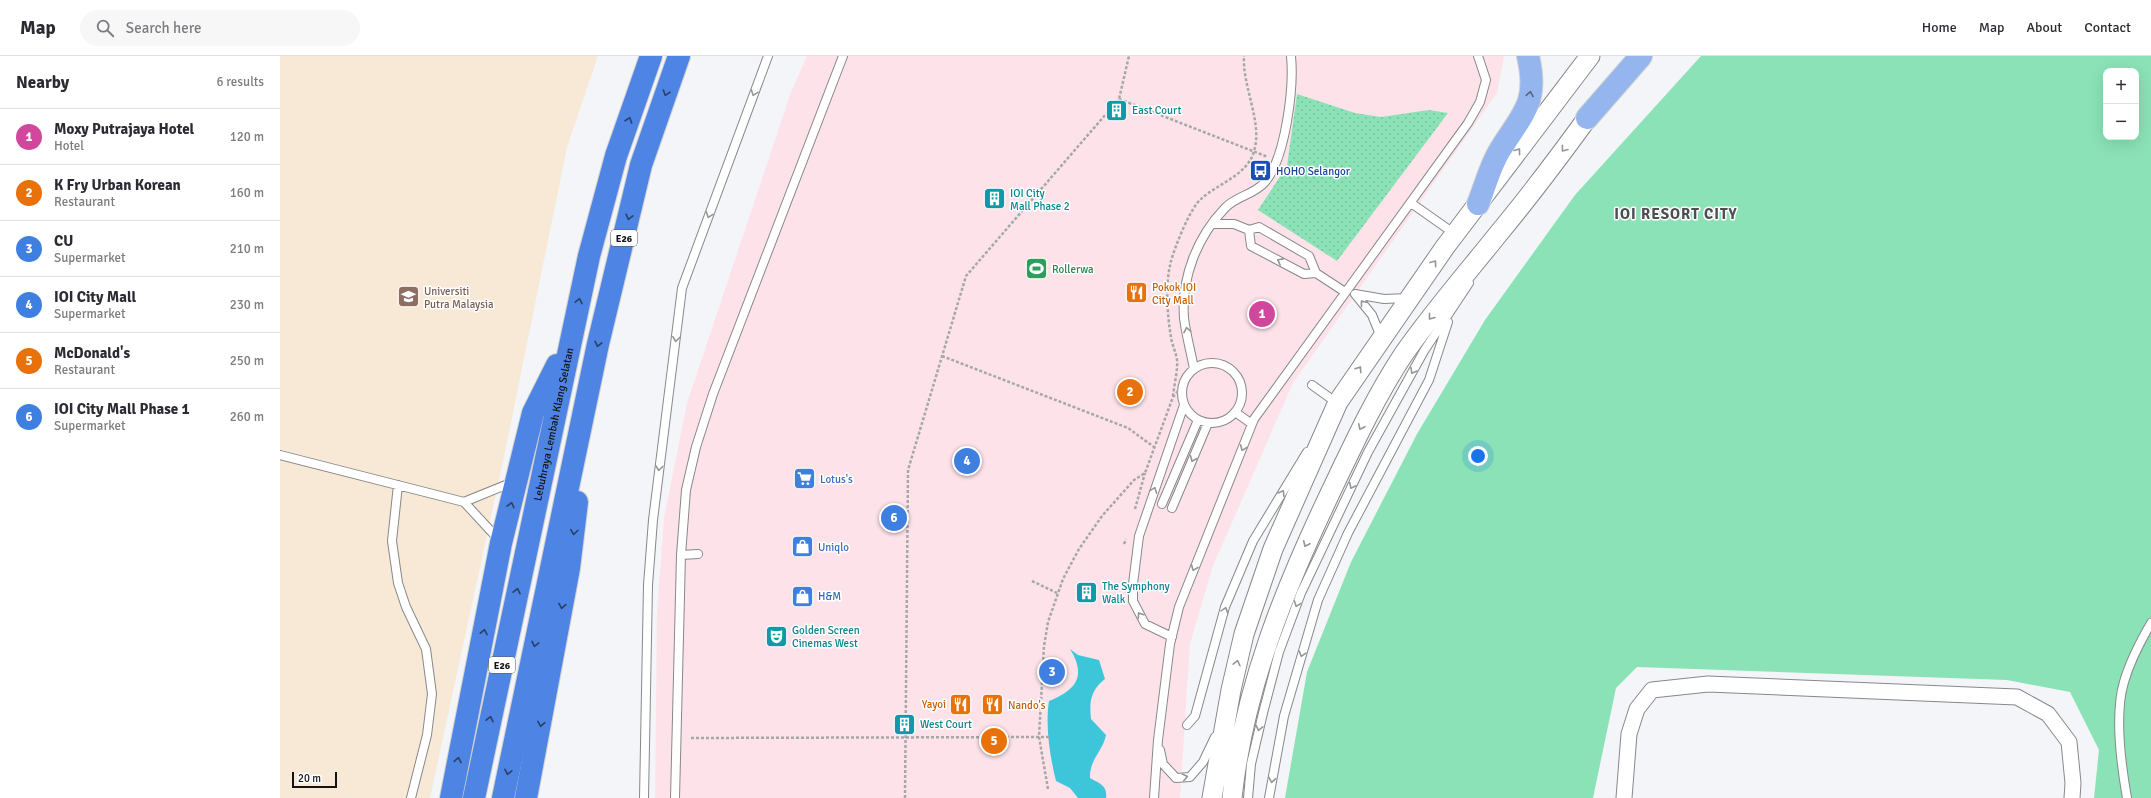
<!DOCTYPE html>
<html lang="en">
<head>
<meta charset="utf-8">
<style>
	body { margin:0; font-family:Signika,sans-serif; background:#f7f7f7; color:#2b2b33 }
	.controls { position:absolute; right:12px; top:12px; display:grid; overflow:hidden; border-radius:8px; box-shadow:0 4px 16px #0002 }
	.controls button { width:36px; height:36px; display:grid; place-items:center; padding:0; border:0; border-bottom:1px solid #e1e1e2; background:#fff; color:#2b2b33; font:20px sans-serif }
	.scale { position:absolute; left:12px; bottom:10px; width:45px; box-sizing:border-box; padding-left:4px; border:2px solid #121314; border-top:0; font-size:11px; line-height:14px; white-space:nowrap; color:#121314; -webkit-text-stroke:3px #fff; paint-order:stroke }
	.you { position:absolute; left:1198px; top:400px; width:14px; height:14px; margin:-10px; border:3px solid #fff; border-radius:50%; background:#1a73e8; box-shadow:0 0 0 6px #1a73e833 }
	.badge { display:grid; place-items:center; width:26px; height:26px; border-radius:50%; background:#2563eb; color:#fff; font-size:13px; font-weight:700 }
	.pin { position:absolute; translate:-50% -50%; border:2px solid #fff; box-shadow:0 1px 4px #0006 }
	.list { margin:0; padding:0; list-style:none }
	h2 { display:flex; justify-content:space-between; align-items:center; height:52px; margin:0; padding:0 16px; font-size:17px }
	h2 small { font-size:13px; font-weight:400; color:#7c7c81 }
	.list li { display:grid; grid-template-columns:26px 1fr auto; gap:12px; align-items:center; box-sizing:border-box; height:56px; padding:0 16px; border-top:1px solid #e1e1e2 }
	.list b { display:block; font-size:15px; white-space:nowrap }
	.list p { margin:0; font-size:13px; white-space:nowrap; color:#7c7c81 }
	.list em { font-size:13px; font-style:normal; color:#7c7c81 }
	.icon { flex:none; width:22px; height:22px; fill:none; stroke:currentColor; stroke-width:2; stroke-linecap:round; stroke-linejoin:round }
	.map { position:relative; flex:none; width:1871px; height:742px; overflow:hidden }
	header { display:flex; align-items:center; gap:24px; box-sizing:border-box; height:56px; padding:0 20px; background:#fff; border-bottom:1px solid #e1e1e2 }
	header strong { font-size:19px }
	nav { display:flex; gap:22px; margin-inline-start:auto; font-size:14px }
	.search { width:280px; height:36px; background:#f7f7f7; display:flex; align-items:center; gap:10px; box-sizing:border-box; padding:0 14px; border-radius:22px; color:#7c7c81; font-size:15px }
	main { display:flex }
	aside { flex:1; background:#fff }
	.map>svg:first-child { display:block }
</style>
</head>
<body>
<header>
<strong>Map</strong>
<div class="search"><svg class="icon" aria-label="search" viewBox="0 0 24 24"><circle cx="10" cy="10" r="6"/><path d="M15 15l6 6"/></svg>Search here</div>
<nav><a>Home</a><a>Map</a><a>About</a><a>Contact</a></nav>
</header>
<main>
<aside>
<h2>Nearby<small>6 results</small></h2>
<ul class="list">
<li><span class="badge" style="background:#d1479c">1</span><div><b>Moxy Putrajaya Hotel</b><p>Hotel</p></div><em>120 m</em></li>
<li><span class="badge" style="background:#e8710a">2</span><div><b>K Fry Urban Korean</b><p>Restaurant</p></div><em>160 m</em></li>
<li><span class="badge" style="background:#3f7fe0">3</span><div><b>CU</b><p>Supermarket</p></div><em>210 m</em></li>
<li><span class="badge" style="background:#3f7fe0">4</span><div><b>IOI City Mall</b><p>Supermarket</p></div><em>230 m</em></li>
<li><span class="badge" style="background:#e8710a">5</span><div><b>McDonald's</b><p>Restaurant</p></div><em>250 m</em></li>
<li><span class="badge" style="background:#3f7fe0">6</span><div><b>IOI City Mall Phase 1</b><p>Supermarket</p></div><em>260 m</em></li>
</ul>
</aside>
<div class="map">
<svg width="1871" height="742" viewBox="0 0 1871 742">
	<defs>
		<pattern id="park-dots" width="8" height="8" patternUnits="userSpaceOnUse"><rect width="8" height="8" fill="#8be2b6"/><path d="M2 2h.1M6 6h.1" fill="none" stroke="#77c19c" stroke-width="1.8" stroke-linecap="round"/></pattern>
	</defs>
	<rect width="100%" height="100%" fill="#f3f5f8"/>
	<path fill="#fde3e9" d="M527,0H1224L1217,37L1013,327L933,510L910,588L900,742H375L377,557L384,462L407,347L511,36Z"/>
	<path fill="#f7e9d5" d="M0,0H318L287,91L226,391L150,742H0Z"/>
	<path fill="#8be2b6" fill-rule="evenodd" d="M1421,0H1871V742H1814L1819,694L1790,636L1727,624L1357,611L1336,632L1313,742H1005L1027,616L1071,506L1137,378L1205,264L1295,139ZM1826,15H1856V81H1826Z"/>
	<path fill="url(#park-dots)" d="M1017,38L1075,57L1101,61L1149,54L1168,57L1057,205L978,154L1007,110Z"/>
	<path fill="#3dc6da" d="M790,593L798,599L819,604L825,623C811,634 809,645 811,663L826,679C823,695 809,704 810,722C819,727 828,730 826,742H798L790,732L776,725C770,701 765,670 769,645C796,634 807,620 790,593Z"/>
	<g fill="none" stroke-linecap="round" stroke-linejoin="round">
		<defs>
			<path id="service" d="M1131,147L1175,178
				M932,168H954L969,174L979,171L1029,200L1036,217L1065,236
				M969,174L971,190L1024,218L1036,217
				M1101,281L1092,259L1075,238L1104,243L1128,242
				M902 337a30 30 0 1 1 60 0a30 30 0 1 1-60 0Z
				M914,313C911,296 906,279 904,262C901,222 917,181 945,152C956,140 974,139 985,126C1006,101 1014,31 1011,0
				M1032,329L1057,347
				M955,356L972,368
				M0,399L184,446L220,485
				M118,429L112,485L118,527L126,551L146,593L152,638L147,679L131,742
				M184,446L233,426
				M882,448L918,364
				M892,452L928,367
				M401,499L418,498
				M892,581L865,568L853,545V528L859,480L904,349
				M907,669L915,660L945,551L973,485L1027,396
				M880,694L883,708L896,722L910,721L923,706L935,681
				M364,742L368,529L373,464L402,232L488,0
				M395,742L401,499L406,434L416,391L433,338L563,0
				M874,742L878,684L890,588L899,551L974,363L1188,67L1200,46L1206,24L1198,0
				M968,742L971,708L983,657L999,596L1021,537L1088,396L1144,295L1189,227
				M989,742L1004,660L1038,544L1068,477L1149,324L1168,266
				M1847,742C1841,708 1834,659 1844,626C1850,605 1860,586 1871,567"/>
			<path id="minor" d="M1344,742L1349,678L1357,653L1372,634L1428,628L1737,641L1768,658L1789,686L1793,727L1792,742"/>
			<path id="tertiary" d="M932,742L951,634L964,578L993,493L1058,346L1165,191L1310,0
				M952,742C964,631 1006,529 1054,429C1075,385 1096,340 1123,299C1153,256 1187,217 1219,177C1253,136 1285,93 1316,50"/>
			<path id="primary" d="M1307,62L1361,0
				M1198,148C1205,131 1210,110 1220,94C1243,57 1259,47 1248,0"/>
			<g id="motorway">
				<path d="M171,742L221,487L253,357L277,309"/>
				<path id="s1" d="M194,742L309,200L336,100L371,0"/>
				<path d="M223,742L318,288L361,109L399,0"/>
				<path d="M246,742L289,512L297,446"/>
			</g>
		</defs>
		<use href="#service" stroke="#87888b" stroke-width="10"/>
		<use href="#minor" stroke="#87888b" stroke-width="17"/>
		<use href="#tertiary" stroke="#87888b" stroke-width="21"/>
		<use href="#primary" stroke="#d0d0d0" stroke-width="24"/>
		<use href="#motorway" stroke="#d0d0d0" stroke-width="24"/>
		<path stroke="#a5a7a9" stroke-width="2.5" stroke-dasharray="3 2" stroke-linecap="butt" d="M839,43L988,101
			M662,300L848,372L874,391
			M893,340C894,329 898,315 897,304C896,296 892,289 891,281C887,257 885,229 891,205C895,191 910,152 921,143C937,128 968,119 974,95C983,67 962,30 964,0
			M855,453L865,417
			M844,488L846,483
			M752,525L777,537
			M411,682L769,681
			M768,733L759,681L764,590L768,566L783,523L799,493L822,460L854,424L865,417L893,341L903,329
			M625,742L628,414L686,220L839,43L849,0"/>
		<use href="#service" stroke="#fff" stroke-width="8"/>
		<use href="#minor" stroke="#fff" stroke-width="15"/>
		<use href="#tertiary" stroke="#fff" stroke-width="19"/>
		<use href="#primary" stroke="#95b5ef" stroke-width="22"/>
		<use href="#motorway" stroke="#4e84e4" stroke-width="22"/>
	</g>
	<defs><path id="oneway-chevron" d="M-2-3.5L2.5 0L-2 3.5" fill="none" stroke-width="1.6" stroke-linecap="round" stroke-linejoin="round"/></defs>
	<g stroke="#2a4067">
		<use href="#oneway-chevron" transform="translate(386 37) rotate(109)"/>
		<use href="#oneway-chevron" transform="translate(349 64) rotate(-71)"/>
		<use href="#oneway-chevron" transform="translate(349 161) rotate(104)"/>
		<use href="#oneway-chevron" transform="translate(299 245) rotate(-78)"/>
		<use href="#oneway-chevron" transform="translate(318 288) rotate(103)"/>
		<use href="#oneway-chevron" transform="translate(231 449) rotate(-77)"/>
		<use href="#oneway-chevron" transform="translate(294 476) rotate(97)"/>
		<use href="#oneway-chevron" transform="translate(237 535) rotate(-78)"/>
		<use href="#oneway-chevron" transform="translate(282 550) rotate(100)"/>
		<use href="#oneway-chevron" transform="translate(204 576) rotate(-79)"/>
		<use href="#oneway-chevron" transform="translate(255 588) rotate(102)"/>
		<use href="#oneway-chevron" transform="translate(210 663) rotate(-78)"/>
		<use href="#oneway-chevron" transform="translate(261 668) rotate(101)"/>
		<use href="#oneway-chevron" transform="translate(178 704) rotate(-79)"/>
		<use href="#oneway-chevron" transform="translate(228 716) rotate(102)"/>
	</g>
	<g stroke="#949595">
		<use href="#oneway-chevron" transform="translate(474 37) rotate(110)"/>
		<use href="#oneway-chevron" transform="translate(1284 93) rotate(127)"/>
		<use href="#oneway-chevron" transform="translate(1238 95) rotate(-53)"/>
		<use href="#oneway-chevron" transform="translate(429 159) rotate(110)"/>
		<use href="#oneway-chevron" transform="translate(1000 205) rotate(-152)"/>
		<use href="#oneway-chevron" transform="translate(1154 207) rotate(-54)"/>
		<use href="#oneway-chevron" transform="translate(1083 247) rotate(-128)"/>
		<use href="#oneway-chevron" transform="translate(1151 261) rotate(128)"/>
		<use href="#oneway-chevron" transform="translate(907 274) rotate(-101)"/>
		<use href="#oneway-chevron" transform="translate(396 283) rotate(97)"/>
		<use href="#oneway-chevron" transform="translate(1079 313) rotate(-56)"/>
		<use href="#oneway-chevron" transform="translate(1133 315) rotate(119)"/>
		<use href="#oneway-chevron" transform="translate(1081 371) rotate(115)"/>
		<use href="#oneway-chevron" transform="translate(963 392) rotate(112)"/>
		<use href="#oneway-chevron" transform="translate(913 403) rotate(113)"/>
		<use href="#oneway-chevron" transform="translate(379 412) rotate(97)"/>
		<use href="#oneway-chevron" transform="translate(1072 430) rotate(116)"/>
		<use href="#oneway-chevron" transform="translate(874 434) rotate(-70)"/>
		<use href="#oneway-chevron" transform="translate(1002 437) rotate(-59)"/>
		<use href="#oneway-chevron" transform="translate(1026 488) rotate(115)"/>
		<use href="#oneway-chevron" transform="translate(914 512) rotate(112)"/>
		<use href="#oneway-chevron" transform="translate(1017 548) rotate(110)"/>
		<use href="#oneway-chevron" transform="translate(945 554) rotate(-72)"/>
		<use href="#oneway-chevron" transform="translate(860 559) rotate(-123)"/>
		<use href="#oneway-chevron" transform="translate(1022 598) rotate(106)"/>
		<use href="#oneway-chevron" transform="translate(957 607) rotate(-77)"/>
		<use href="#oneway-chevron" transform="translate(979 672) rotate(103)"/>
		<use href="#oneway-chevron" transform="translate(905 721) rotate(-12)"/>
		<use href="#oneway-chevron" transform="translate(992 724) rotate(100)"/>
	</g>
	<use stroke="#546482" href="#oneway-chevron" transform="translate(1250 38) rotate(-80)"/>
	<defs>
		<symbol id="building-square" viewBox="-11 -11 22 22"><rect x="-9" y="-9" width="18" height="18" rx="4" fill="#0f9aa8" stroke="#fff"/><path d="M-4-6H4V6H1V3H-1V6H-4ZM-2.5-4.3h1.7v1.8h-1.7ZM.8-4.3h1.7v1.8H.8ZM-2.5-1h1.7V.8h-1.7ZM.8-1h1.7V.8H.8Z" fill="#fff"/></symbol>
		<symbol id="bus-square" viewBox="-11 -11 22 22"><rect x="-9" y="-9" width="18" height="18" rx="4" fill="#1a4fb4" stroke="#fff"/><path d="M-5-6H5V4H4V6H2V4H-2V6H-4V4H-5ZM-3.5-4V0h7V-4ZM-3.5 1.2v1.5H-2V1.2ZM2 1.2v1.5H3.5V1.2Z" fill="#fff"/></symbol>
		<symbol id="stadium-square" viewBox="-11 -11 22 22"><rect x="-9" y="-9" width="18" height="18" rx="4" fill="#2e9e5b" stroke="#fff"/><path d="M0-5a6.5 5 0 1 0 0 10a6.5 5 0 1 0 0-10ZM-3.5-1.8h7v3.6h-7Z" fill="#fff"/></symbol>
		<symbol id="restaurant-square" viewBox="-11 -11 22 22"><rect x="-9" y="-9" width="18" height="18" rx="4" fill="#e8710a" stroke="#fff"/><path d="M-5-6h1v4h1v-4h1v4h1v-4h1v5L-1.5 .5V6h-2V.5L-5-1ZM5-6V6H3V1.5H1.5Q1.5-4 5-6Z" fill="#fff"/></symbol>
		<symbol id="university-square" viewBox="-11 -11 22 22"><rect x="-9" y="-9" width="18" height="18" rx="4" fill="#8d6e63" stroke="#fff"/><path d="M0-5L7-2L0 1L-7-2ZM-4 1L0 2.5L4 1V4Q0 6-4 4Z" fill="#fff"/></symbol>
		<symbol id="supermarket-square" viewBox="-11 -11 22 22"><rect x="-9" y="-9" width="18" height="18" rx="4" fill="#3f7fe0" stroke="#fff"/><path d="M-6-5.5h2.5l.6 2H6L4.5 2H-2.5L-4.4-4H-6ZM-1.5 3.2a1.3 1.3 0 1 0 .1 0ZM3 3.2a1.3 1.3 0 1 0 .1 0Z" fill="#fff"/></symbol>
		<symbol id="shop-square" viewBox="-11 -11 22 22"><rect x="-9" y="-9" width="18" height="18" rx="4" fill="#3f7fe0" stroke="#fff"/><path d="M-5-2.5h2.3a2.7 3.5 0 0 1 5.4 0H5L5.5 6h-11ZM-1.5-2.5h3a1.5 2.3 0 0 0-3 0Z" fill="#fff"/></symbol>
		<symbol id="theatre-square" viewBox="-11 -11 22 22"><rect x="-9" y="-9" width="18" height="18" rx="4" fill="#0f9aa8" stroke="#fff"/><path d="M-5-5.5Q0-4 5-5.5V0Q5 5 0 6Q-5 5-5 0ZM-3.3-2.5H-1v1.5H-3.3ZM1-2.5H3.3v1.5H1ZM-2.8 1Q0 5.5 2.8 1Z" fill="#fff"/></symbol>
	</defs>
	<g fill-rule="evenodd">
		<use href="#building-square" x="824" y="42" width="25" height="25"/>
		<use href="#bus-square" x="968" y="102" width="25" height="25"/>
		<use href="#building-square" x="702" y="130" width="25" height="25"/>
		<use href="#stadium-square" x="744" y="200" width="25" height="25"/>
		<use href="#restaurant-square" x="844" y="224" width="25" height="25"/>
		<use href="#university-square" x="116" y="228" width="25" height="25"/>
		<use href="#supermarket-square" x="512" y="410" width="25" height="25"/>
		<use href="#shop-square" x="510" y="478" width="25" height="25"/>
		<use href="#building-square" x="794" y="524" width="25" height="25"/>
		<use href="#shop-square" x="510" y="528" width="25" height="25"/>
		<use href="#theatre-square" x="484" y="568" width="25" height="25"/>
		<use href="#restaurant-square" x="668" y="636" width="25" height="25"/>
		<use href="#restaurant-square" x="700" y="636" width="25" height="25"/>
		<use href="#building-square" x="612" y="656" width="25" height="25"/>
	</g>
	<g text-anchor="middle" stroke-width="3" stroke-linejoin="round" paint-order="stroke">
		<g fill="#fff" stroke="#595a5a" stroke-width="1">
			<rect x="331" y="174" width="26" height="16" rx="3"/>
			<rect x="209" y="601" width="26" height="16" rx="3"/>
		</g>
		<g font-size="10" font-weight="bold" fill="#121314">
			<text x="344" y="186">E26</text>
			<text x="222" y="613">E26</text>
		</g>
		<g font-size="11" fill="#0d838f" stroke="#fff" text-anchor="start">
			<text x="852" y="58">East Court</text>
			<text x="730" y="141">IOI City<tspan x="730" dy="13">Mall Phase 2</tspan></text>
			<text x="822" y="534">The Symphony<tspan x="822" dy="13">Walk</tspan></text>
			<text x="512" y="578">Golden Screen<tspan x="512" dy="13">Cinemas West</tspan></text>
			<text x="640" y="672">West Court</text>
		</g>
		<g font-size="11" fill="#164399" stroke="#fff" text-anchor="start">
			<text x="996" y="119">HOHO Selangor</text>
		</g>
		<g font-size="11" fill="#27864d" stroke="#fff" text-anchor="start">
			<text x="772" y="217">Rollerwa</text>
		</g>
		<g font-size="11" fill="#c56008" stroke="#fff" text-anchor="start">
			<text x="872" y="235">Pokok IOI<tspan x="872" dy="13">City Mall</tspan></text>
			<text x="666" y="652" text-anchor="end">Yayoi</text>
			<text x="728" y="653">Nando's</text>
		</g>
		<g font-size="11" fill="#785e54" stroke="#fff" text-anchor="start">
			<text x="144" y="239">Universiti<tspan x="144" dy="13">Putra Malaysia</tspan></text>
		</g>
		<g font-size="11" fill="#121314" stroke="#fff">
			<text dy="4" stroke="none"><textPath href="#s1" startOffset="382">Lebuhraya Lembah Klang Selatan</textPath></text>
		</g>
		<g font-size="11" fill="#366cbe" stroke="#fff" text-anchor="start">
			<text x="540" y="427">Lotus's</text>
			<text x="538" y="495">Uniqlo</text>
			<text x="538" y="544">H&amp;M</text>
		</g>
		<g font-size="15" font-weight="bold" letter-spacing="1" fill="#4d4e51" stroke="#fff">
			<text x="1396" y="163">IOI RESORT CITY</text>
		</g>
	</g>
</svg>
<div class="controls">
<button>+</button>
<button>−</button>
</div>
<div class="scale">20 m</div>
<div class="you"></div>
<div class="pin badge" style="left:982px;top:258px;background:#d1479c">1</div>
<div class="pin badge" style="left:850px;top:336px;background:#e8710a">2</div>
<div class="pin badge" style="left:772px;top:616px;background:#3f7fe0">3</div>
<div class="pin badge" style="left:687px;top:405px;background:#3f7fe0">4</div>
<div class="pin badge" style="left:714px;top:685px;background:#e8710a">5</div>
<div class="pin badge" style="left:614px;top:462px;background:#3f7fe0">6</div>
</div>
</main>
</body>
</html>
